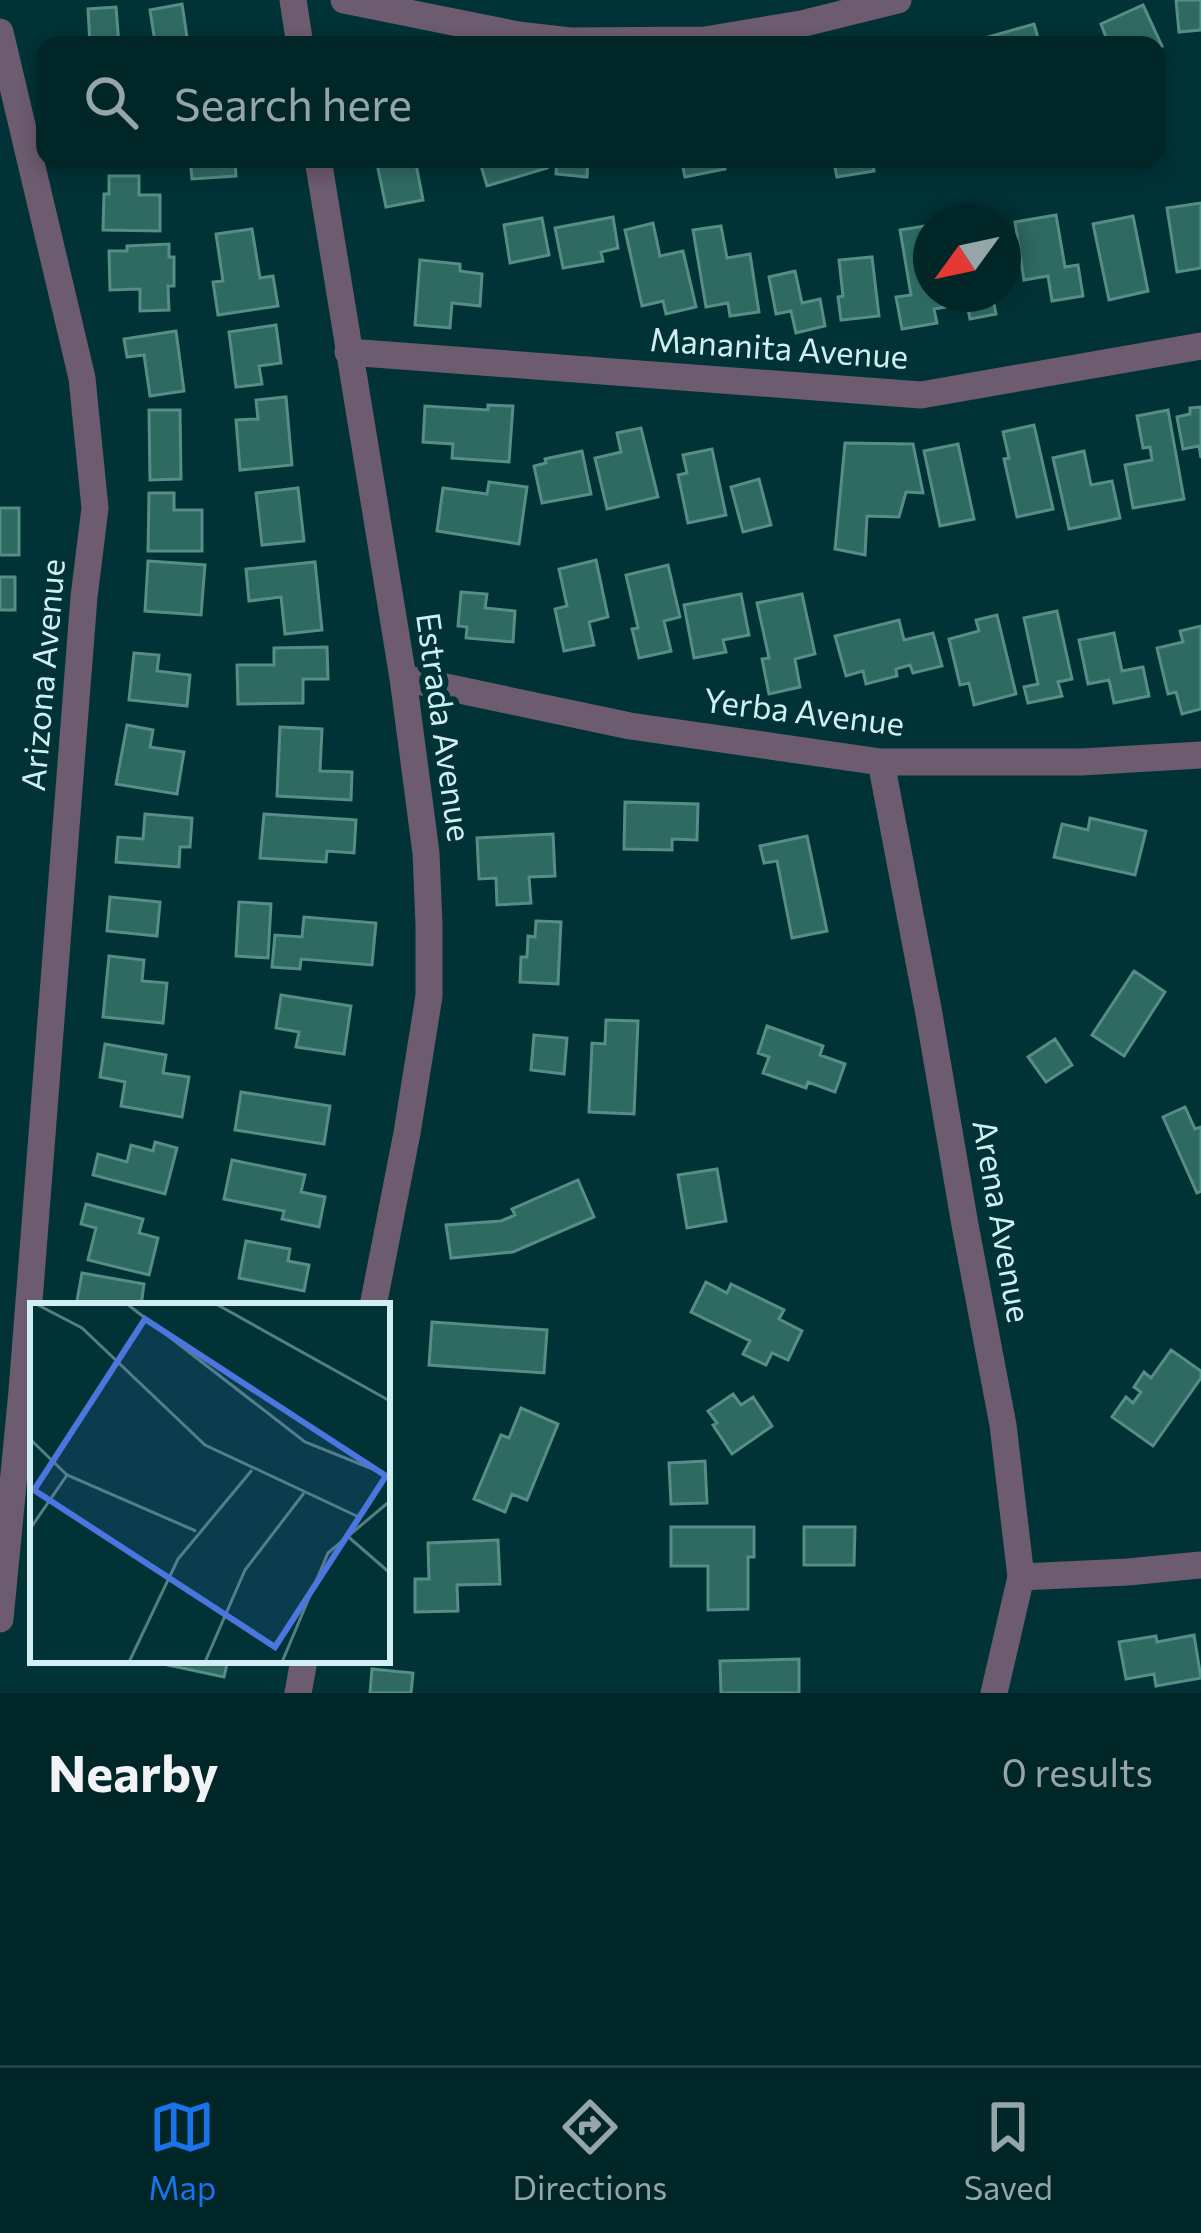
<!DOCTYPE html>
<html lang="en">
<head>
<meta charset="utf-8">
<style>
	body { margin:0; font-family:Commissioner,sans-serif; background:#0e3234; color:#f1f3f6 }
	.compass { position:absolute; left:913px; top:204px; width:108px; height:108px; border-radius:50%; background:#002628; box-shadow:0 6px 18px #0003; rotate:237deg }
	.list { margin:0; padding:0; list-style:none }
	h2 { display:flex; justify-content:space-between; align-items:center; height:156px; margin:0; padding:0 48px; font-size:51px }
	h2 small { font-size:39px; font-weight:400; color:#95a5a8 }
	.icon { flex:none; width:66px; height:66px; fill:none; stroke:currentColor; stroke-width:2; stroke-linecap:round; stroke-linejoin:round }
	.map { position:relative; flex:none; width:1201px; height:1693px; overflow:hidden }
	.search { position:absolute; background:#002628; box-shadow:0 6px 18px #0003; left:36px; right:36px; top:36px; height:132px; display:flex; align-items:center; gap:30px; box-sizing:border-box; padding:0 42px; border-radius:24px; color:#95a5a8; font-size:45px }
	.sheet { height:372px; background:#002628 }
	nav { display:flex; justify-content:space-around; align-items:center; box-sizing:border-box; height:168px; border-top:3px solid #224345; background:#002628; font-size:33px; color:#95a5a8 }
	nav a { display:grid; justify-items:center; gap:6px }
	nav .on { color:#1a73e8 }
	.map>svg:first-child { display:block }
</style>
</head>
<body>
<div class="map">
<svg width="1201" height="1693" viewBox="0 0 1201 1693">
	<rect width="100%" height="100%" fill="#003236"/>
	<path fill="#2f6a62" stroke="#548e85" stroke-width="3" d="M1176,0H1201V30L1179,32Z
		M182,4L187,37L155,42L150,10Z
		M1143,5L1162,46L1156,48V45H1109L1101,24Z
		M116,7L119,45H90L88,9Z
		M1034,24L1040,45H982L981,39Z
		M190,159H235L236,176L192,179Z
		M376,159H421L422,163L416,164L423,200L386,207Z
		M479,159H544L547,168L487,186Z
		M557,159H588L587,177L556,174Z
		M681,159H723L725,169L685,177Z
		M833,159H872L874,171L837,177Z
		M109,176H139V195H160V231L103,230L104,194H109Z
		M1201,203V268L1177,272L1167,208Z
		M1056,215L1065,267L1078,265L1083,296L1052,301L1048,276L1024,280L1015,222Z
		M1133,216L1148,291L1109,300L1093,224Z
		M613,217L618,248L601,252L603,261L563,268L555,228Z
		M542,218L549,255L510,263L504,225Z
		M653,223L660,256L683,251L696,307L666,314L663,301L642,306L625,230Z
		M931,225V294H949L951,306L934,309L937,323L902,329L896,297L911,295L900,230Z
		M721,226L727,258L750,254L759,312L730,316L728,303L706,307L693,230Z
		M252,229L260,278L273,276L278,306L218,315L213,282L223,281L216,234Z
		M169,244V257H174V286H168L169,310L140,311V289L110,290L109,251H127V246Z
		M872,257L879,316L841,320L838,297L843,296L839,260Z
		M420,260L460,264V271L482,274L480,306L452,303L450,328L415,325Z
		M795,271L802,303L820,299L825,326L796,333L791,311L776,314L769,277Z
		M965,294H992L996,314L970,319Z
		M276,325L281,363L259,366L262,384L236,387L229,332Z
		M176,331L184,391L150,396L144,355L127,357L124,339Z
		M286,397L292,465L240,470L236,420L258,419L256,400Z
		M488,405L513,406L509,462L452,458L453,444L423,442L425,406L488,410Z
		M1201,407V458L1199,446L1183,449L1177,417L1190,414V408Z
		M149,410H180L181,479L150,480Z
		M1168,410L1184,499L1133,508L1125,465L1152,460L1150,447L1143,448L1137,416Z
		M1034,425L1053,509L1017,517L1004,459L1009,458L1003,432Z
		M641,428L658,497L607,509L595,458L621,452L617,433Z
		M845,443L913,444L923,493L906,492L899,517L867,516L865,555L835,549Z
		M958,444L974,519L940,526L924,451Z
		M712,449L726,515L688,523L678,475L687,473L683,455Z
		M582,451L591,494L542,503L534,466L546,463L545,459Z
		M1084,451L1091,485L1112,481L1120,518L1069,529L1053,458Z
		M759,479L771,525L743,532L731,487Z
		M489,482L527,487L519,544L437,531L443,488L487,494Z
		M298,488L304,541L262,545L256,493Z
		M149,493H174V510H202V551H148Z
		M0,508H19V555H0Z
		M596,560L608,617L589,622L594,645L564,651L555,609L567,606L559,569Z
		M148,561L205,565L201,615L145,611Z
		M315,562L322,630L285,634L281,597L249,601L246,569Z
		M668,565L680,617L664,621L671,651L639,658L632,629L638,628L626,575Z
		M0,577H15V610H0Z
		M461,592L487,594L485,608L515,611L513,642L466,638L467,627L458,626Z
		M741,594L749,635L723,640L726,652L694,658L684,605Z
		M802,594L815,654L795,659L800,687L769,694L762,659L769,658L757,603Z
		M1057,611L1072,679L1058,682L1062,696L1028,703L1024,687L1038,684L1024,618Z
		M997,615L1016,694L974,705L969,683L960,685L949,639L979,631L976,620Z
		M899,620L904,640L933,633L942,666L913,673L910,665L896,669L897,676L866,684L863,671L846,676L835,636Z
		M1201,626V709L1182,714L1176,692L1168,694L1157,648L1183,642L1180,631Z
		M1114,633L1122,671L1143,667L1149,696L1114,703L1109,680L1088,684L1079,640Z
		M327,647L328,679H303V703L238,704L237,665H274V648Z
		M134,653L159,655L157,671L190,675L187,706L129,700Z
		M127,725L153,730L150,747L184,752L177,794L116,784Z
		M280,727L322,729L320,771L352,772L351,800L277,796Z
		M625,802L698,804L697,840L672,839V850L624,849Z
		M145,814L192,818L190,847H180L179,867L116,862L118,837L143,839Z
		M264,814L356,820L354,853L327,851L326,862L260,858Z
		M1090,818L1146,831L1135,875L1054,857L1062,824L1088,830Z
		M553,834L555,876L529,877L531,903L497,905L496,878L479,879L477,838Z
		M807,836L827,931L792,938L777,861L764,863L760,846Z
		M110,897L160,902L157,936L107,931Z
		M239,902L271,904L268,958L236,956Z
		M304,917L376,923L372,965L301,959L300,969L272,967L275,935L302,937Z
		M536,921L561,922L558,984L520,982L521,957H527L528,936L535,937Z
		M109,956L144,960L142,981L167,983L163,1023L103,1017Z
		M1134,971L1165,992L1124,1056L1092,1035Z
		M281,995L351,1006L344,1054L296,1047L299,1032L276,1028Z
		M606,1020L638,1021L634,1114L589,1112L592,1043L605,1044Z
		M767,1026L823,1046L820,1055L845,1064L835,1092L808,1082L806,1088L763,1073L769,1057L758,1053Z
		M534,1035L567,1038L564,1074L531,1070Z
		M1055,1039L1072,1065L1046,1082L1028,1057Z
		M105,1044L166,1055L163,1073L189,1077L182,1117L121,1106L125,1082L100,1077Z
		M241,1092L330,1106L324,1144L235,1130Z
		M1185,1107L1195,1129L1201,1127V1191L1197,1193L1163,1117Z
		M155,1142L177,1148L165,1194L93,1175L98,1154L127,1162L131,1145L153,1151Z
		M232,1160L305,1175L301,1192L325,1197L319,1227L282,1219L284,1211L224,1199Z
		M717,1169L726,1221L687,1228L678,1175Z
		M578,1180L594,1217L513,1252L451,1258L446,1225L501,1221L515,1215L512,1209Z
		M86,1204L143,1219L139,1233L158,1238L149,1275L88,1260L96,1228L81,1224Z
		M246,1241L290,1249L288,1261L309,1265L304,1291L239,1278Z
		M82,1273L144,1284L141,1306H76Z
		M706,1282L727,1293L731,1284L784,1310L779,1319L802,1331L788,1360L772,1353L766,1365L743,1354L750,1341L691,1312Z
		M432,1322L547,1330L544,1373L429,1365Z
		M1171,1350L1201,1371V1378L1153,1446L1112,1417L1126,1397L1133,1403L1141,1392L1134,1387L1144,1372L1151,1378Z
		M733,1394L741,1405L753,1397L772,1426L732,1454L713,1425L717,1423L708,1411Z
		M521,1408L558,1424L527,1500L512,1494L505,1512L474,1499L501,1435L509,1438Z
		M705,1461L707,1503L671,1504L669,1463Z
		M671,1527H754V1557H748V1609L708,1610V1566H671Z
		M804,1527H855L854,1565H804Z
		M498,1540L500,1584L457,1585L458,1611L415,1612V1579H429L428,1543Z
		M1194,1635L1201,1678L1156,1686L1154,1674L1126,1679L1119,1642L1156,1636L1157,1642Z
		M799,1659V1693H721L720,1661Z
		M159,1660H228L224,1677L158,1663Z
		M372,1669L413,1673L411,1693H370Z"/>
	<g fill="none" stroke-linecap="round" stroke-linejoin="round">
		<path stroke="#6d5b6f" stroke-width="27" d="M293,0L300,45
			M344,0L518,35L570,41L705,40L801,24L898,0
			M0,32L82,378L95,508L84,597L22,1391L0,1619
			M318,159L403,678L426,853L429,925V996L407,1133L373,1306
			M348,352L921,395L1201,346
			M403,678L630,726L881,762H1081L1201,755
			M881,762L929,1014L965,1225L1003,1425L1021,1577L994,1693
			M1021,1577L1128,1572L1201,1565
			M298,1693L304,1660"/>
	</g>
	<g text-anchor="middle" stroke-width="12" stroke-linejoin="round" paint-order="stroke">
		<g font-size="33" fill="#d1eff2" stroke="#003236">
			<text transform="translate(779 348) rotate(4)" y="12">Mananita Avenue</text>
			<text transform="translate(43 675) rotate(-85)" y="12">Arizona Avenue</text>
			<text transform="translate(804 712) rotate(7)" y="12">Yerba Avenue</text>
			<text transform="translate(444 727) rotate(82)" y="12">Estrada Avenue</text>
			<text transform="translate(1002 1221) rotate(80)" y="12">Arena Avenue</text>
		</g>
	</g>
	<g transform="translate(30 1303)">
		<rect width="360" height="360" fill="#003236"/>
		<path fill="none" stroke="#547e81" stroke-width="3" d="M6,1L52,25L175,142L331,215M97,1L275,139L360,173M186,1L360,98M0,136L37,172L166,228M0,226L37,172M315,231L360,270M0,297V349M99,359L148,256L222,167M175,359L215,267L274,190M252,359L298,250L360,198"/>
		<path fill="#4a76de" fill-opacity="0.15" stroke="#4a76de" stroke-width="6" d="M115,16L356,173L245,344L4,187Z"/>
		<rect width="360" height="360" fill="none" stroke="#d1eff2" stroke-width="6"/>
	</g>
</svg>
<svg class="compass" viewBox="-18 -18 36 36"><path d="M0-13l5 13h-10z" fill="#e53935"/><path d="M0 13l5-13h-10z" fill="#95a5a8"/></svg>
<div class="search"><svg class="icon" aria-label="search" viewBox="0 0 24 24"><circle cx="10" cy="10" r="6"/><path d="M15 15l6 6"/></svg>Search here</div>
</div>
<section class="sheet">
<h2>Nearby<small>0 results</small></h2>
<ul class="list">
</ul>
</section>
<nav>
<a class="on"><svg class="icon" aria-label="map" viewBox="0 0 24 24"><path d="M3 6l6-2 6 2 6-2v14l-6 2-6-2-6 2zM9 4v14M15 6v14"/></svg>Map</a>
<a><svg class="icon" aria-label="directions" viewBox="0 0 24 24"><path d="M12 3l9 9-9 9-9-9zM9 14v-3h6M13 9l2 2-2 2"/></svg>Directions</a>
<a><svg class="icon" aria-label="saved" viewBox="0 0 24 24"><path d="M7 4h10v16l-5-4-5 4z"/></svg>Saved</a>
</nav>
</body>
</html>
